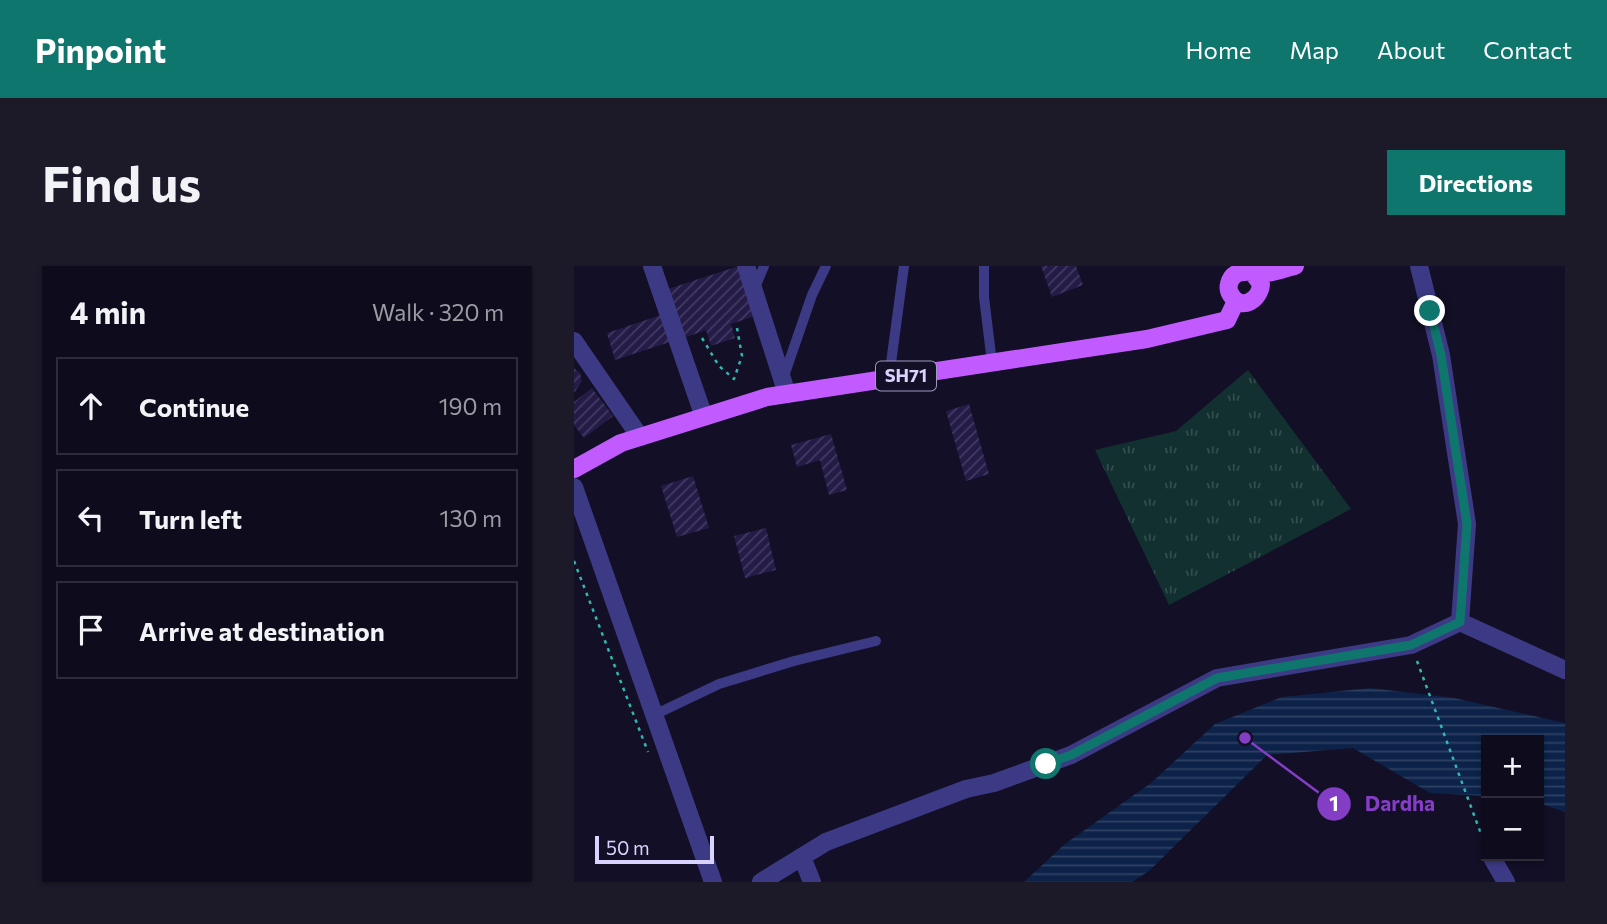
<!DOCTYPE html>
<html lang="en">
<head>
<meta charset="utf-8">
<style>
	body { margin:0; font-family:Commissioner,sans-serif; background:#1c1929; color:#f1f3f6 }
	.controls { position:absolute; right:21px; bottom:21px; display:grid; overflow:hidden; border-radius:0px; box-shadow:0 2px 5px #0004 }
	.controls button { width:63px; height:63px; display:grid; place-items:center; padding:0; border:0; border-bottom:2px solid #2e2b3b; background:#0e0b1c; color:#f1f3f6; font:35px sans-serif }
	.scale { position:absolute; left:21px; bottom:18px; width:119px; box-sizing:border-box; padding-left:7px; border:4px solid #d9d4ff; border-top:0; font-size:19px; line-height:24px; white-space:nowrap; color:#d9d4ff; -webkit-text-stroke:5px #130f26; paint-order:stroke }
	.stop { position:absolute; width:21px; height:21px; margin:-16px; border:5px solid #0f766e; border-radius:50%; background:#fff }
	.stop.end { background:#0f766e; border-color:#fff; box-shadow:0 2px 7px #0008 }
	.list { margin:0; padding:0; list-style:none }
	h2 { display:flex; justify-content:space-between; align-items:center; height:91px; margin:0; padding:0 28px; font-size:30px }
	h2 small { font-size:23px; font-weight:400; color:#9b9ba3 }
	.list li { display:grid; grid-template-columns:46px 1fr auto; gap:21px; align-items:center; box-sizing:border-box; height:98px; margin:0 14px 14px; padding:0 14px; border:2px solid #2e2b3b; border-radius:0px }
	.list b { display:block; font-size:26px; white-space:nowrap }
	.list em { font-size:23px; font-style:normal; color:#9b9ba3 }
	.icon { flex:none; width:38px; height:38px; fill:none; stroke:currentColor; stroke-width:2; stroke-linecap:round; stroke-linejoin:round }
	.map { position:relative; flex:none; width:991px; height:616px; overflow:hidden; border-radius:0px }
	header { display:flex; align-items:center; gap:42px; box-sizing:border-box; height:98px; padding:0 35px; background:#0f766e; color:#fff }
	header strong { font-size:33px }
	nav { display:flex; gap:38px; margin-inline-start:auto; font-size:24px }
	.intro { display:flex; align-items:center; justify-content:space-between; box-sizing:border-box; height:168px; padding:0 42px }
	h1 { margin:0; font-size:49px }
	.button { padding:18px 32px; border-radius:0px; background:#0f766e; color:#fff; font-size:24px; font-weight:700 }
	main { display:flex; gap:42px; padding:0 42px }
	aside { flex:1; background:#0e0b1c; border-radius:0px; box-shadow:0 2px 5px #0004 }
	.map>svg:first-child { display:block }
</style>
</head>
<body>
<header>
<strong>Pinpoint</strong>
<nav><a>Home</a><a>Map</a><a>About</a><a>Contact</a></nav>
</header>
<div class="intro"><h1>Find us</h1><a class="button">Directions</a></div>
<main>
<aside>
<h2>4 min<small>Walk · 320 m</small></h2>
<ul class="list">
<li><svg class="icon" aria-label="ahead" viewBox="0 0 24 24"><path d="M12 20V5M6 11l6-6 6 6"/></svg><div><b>Continue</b></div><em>190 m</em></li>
<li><svg class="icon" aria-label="left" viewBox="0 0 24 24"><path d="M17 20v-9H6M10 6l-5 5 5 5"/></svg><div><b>Turn left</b></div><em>130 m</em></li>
<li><svg class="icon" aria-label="arrive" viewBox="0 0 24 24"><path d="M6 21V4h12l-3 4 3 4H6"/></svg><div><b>Arrive at destination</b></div></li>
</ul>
</aside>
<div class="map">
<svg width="991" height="616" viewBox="0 0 991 616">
	<defs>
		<pattern id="grass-tufts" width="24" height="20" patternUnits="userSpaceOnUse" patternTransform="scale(1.75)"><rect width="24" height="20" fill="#12302f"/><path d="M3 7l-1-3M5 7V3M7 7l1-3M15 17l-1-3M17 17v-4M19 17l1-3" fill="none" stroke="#344d4e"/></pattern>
		<pattern id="water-rules" width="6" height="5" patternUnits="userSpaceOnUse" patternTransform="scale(1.75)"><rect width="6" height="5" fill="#0c2248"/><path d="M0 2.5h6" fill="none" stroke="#2f4163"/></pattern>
		<pattern id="building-hatch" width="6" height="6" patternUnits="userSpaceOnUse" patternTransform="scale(1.75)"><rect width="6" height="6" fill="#241b47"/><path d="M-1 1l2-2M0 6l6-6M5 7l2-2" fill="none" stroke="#433b63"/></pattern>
	</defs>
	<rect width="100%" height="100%" fill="#130f26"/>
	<path fill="url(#grass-tufts)" d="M674,104L777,243L595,339L521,184L602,165Z"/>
	<path fill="url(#water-rules)" d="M796,422L880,432L991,457V546L965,537V474H912V530L856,527L779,482L693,489L575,605L558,616H450L491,578L577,517L641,458L708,431Z"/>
	<path fill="url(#building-hatch)" d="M165,0L181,50L157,58L161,72L137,80L132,64L110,72L94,23Z
		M467,0H502L509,19L478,31Z
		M90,48L99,75L41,94L33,67Z
		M0,102L6,107L8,115L0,127Z
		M18,122L39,150L10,172L0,159V136Z
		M395,138L415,208L392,215L372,145Z
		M257,168L273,224L255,229L246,194L223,201L217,179Z
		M119,210L135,262L103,271L87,220Z
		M192,262L202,304L171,312L160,270Z"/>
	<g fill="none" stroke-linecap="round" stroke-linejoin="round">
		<path stroke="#2fb8b0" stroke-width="2.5" stroke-dasharray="3.5 5" stroke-linecap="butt" d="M128,72L145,100L160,113L168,90L163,62
			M0,295L74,486
			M843,395L910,576"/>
		<path stroke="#3d3a85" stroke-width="10" d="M410,0V31L418,97
			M180,24L190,0
			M210,110L238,29L252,0
			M315,112L330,0
			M80,449L145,418L220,395L302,375"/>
		<path stroke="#3d3a85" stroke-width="18" d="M78,0L130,151
			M172,0L213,128
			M845,0L867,89L893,258L886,356
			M0,75L66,171
			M0,221L139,616
			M917,590L932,616
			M228,591L238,616
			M187,616L252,576L392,523L420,517L497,489L643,412L837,379L886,356L991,404"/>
		<path stroke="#c25bff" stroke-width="18" d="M679,7L687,18C686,34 667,46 657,29C655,26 654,22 655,18C659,0 680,7 693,7C702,6 712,2 721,0
			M0,203L47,177L193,131L573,73L653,54L662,35"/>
	</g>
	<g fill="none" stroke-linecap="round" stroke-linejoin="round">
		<path stroke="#0f766e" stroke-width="9" d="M472,498L497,489L643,412L837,379L886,356L893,258L867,89L856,45"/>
	</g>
	<g text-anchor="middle" stroke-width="7" stroke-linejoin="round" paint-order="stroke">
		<rect fill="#130f26" stroke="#9e99be" stroke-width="2" x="302" y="95.5" width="60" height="29" rx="5"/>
		<g font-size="18" font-weight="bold" fill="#d9d4ff">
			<text x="332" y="116">SH71</text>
		</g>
	</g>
	<path fill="none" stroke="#843dc5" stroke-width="2.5" d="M671 472L760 538"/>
	<g fill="#843dc5" stroke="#130f26" stroke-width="2.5">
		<circle cx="671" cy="472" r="7"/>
		<circle cx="760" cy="538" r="18"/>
	</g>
	<g font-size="21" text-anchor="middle" font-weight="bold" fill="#fff">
		<text x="760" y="545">1</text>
	</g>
	<g font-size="21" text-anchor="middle" font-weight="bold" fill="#843dc5" stroke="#130f26" stroke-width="7" stroke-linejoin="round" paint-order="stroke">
		<text x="826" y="545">Dardha</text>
	</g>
</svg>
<div class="controls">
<button>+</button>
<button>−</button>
</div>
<div class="scale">50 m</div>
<div class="stop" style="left:472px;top:498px"></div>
<div class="stop end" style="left:856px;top:45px"></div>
</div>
</main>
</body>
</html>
